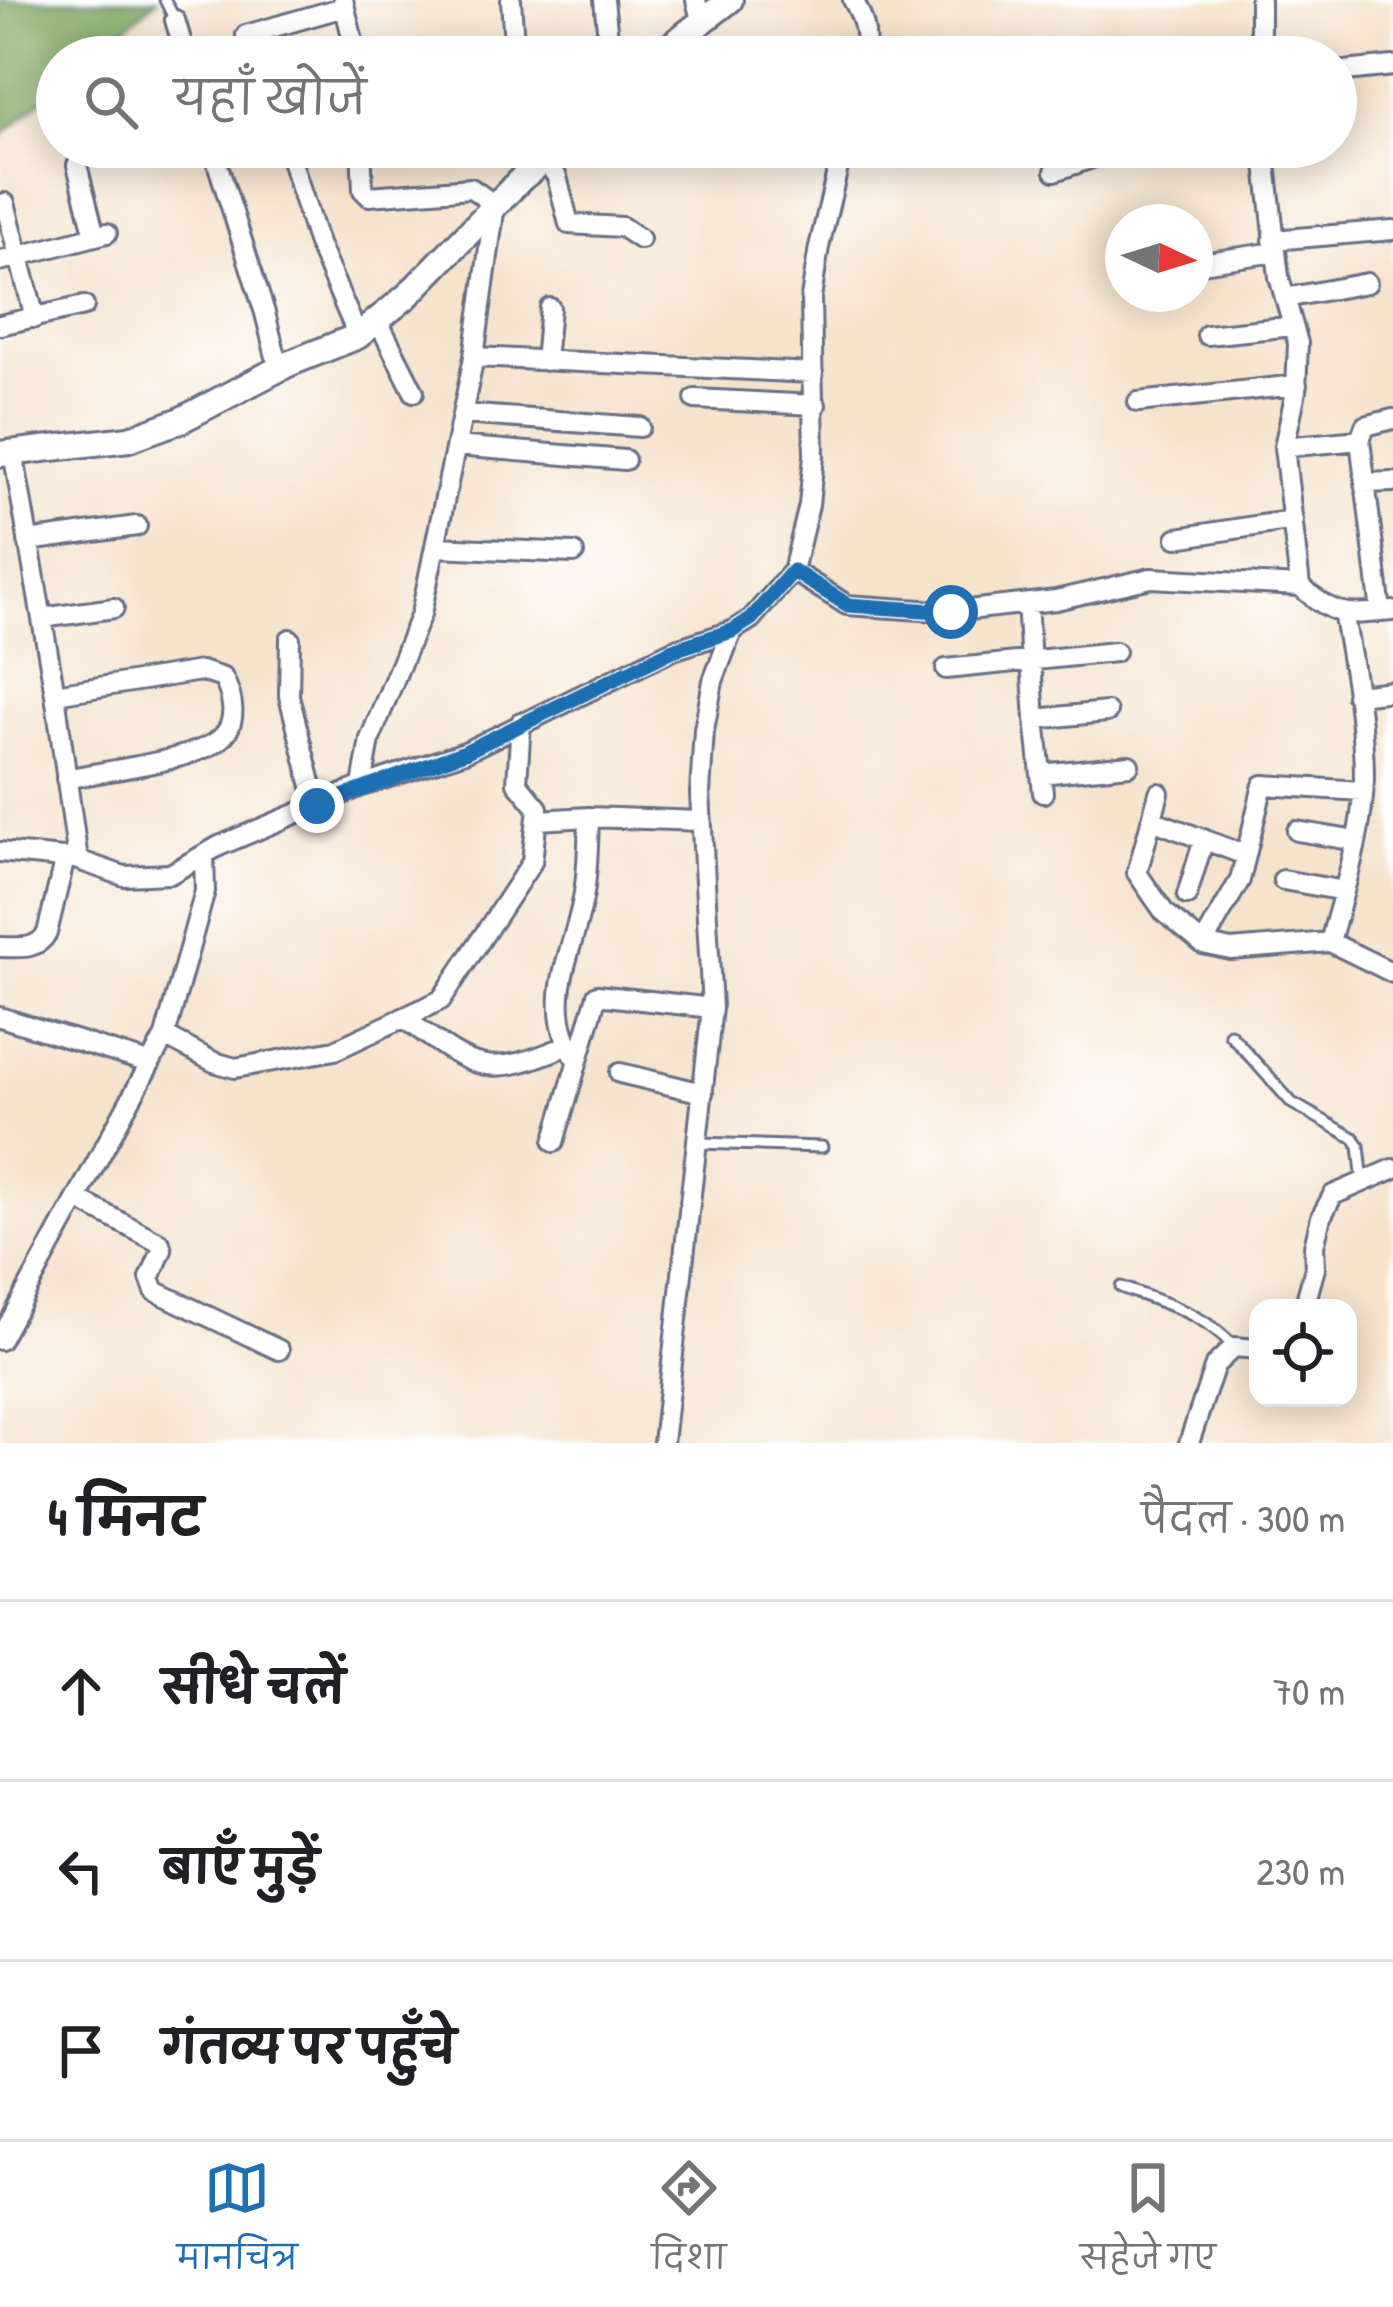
<!DOCTYPE html>
<html lang="hi">
<head>
<meta charset="utf-8">
<style>
	body { margin:0; font-family:"Patrick Hand","Playpen Sans Deva",sans-serif; background:#f6f6f6; color:#202124 }
	.controls { position:absolute; right:36px; bottom:36px; display:grid; overflow:hidden; border-radius:24px; box-shadow:0 6px 30px #0003 }
	.controls button { width:108px; height:108px; display:grid; place-items:center; padding:0; border:0; border-bottom:3px solid #e0e0e0; background:#fff; color:#202124; font:60px sans-serif }
	.compass { position:absolute; left:1105px; top:204px; width:108px; height:108px; border-radius:50%; background:#fff; box-shadow:0 6px 30px #0003; rotate:94deg }
	.stop { position:absolute; width:36px; height:36px; margin:-27px; border:9px solid #1f6fb2; border-radius:50%; background:#fff }
	.stop.end { background:#1f6fb2; border-color:#fff; box-shadow:0 3px 12px #0008 }
	.list { margin:0; padding:0; list-style:none }
	h2 { display:flex; justify-content:space-between; align-items:center; height:156px; margin:0; padding:0 48px; font-size:51px }
	h2 small { font-size:39px; font-weight:400; color:#757577 }
	.list li { display:grid; grid-template-columns:78px 1fr auto; gap:36px; align-items:center; box-sizing:border-box; height:180px; padding:0 48px; border-top:3px solid #e0e0e0 }
	.list b { display:block; font-size:45px; white-space:nowrap }
	.list em { font-size:39px; font-style:normal; color:#757577 }
	.icon { flex:none; width:66px; height:66px; fill:none; stroke:currentColor; stroke-width:2; stroke-linecap:round; stroke-linejoin:round }
	.map { position:relative; flex:none; width:1393px; height:1443px; overflow:hidden }
	.search { position:absolute; background:#fff; box-shadow:0 6px 30px #0003; left:36px; right:36px; top:36px; height:132px; display:flex; align-items:center; gap:30px; box-sizing:border-box; padding:0 42px; border-radius:66px; color:#757577; font-size:45px }
	.sheet { height:696px; background:#fff }
	nav { display:flex; justify-content:space-around; align-items:center; box-sizing:border-box; height:168px; border-top:3px solid #e0e0e0; background:#fff; font-size:33px; color:#757577 }
	nav a { display:grid; justify-items:center; gap:6px }
	nav .on { color:#1f6fb2 }
	.map>svg:first-child { display:block }
</style>
</head>
<body>
<div class="map">
<svg width="1393" height="1443" viewBox="0 0 1393 1443">
	<rect width="100%" height="100%" fill="#fff"/>
	<filter id="ink" filterUnits="userSpaceOnUse"><feTurbulence type="fractalNoise" baseFrequency=".00833" numOctaves="2"/><feDisplacementMap in="SourceGraphic" scale="24" xChannelSelector="R" yChannelSelector="G"/><feConvolveMatrix kernelMatrix="1 2 1 2 8 2 1 2 1" color-interpolation-filters="sRGB"/></filter>
	<filter id="wash" filterUnits="userSpaceOnUse"><feTurbulence type="fractalNoise" baseFrequency=".004" numOctaves="4" result="noise"/><feDisplacementMap in="SourceGraphic" scale="48" xChannelSelector="R" yChannelSelector="G"/><feGaussianBlur stdDeviation="2.7" result="paint"/><feColorMatrix in="noise" values="0 0 0 0 0 0 0 0 0 0 0 0 0 0 0 0 0 1.4 0 .05"/><feComposite in="paint" operator="in"/></filter>
	<g filter="url(#wash)">
		<rect width="100%" height="100%" fill="#f6e3cc"/>
		<path fill="#7ea65e" stroke="#4c6a5e" stroke-width="3" d="M0,0H157L92,57H57V87L0,137Z"/>
	</g>
	<g filter="url(#ink)">
		<g fill="none" stroke-linecap="round" stroke-linejoin="round">
			<defs>
				<path id="service" d="M165,0L175,20
					M1230,1034L1292,1103L1354,1138L1359,1146L1363,1183
					M698,1143L822,1147
					M1121,1287C1162,1303 1205,1313 1234,1347"/>
				<path id="minor" d="M343,0L357,57
					M511,0L515,57
					M604,0L610,57
					M696,0L701,20
					M853,0C864,19 868,35 864,57
					M1260,0V57
					M175,20L186,57
					M246,35L344,7
					M213,57L236,50
					M455,57L514,51
					M1336,72L1393,66
					M212,147L265,313L279,369
					M287,147L318,244L358,336
					M361,147L363,190L369,196L471,188L495,205L474,357L421,614L370,739L362,786
					M1264,147L1279,277L1298,343L1296,391L1284,447L1300,586C1335,618 1347,615 1393,611
					M546,160L557,177L569,224L622,227L640,239
					M77,165L95,236
					M1055,171L1124,147
					M5,203L35,318
					M1273,240L1393,230
					M0,261L107,233
					M1195,264L1275,252
					M1285,298L1367,283
					M377,319L414,392
					M0,325L84,306
					M1207,335L1293,326
					M474,357L813,373
					M545,361L550,308
					M695,399L816,405
					M1138,402L1297,385
					M463,414L640,427
					M456,446L625,460
					M1284,447L1360,440
					M13,452L55,694L78,860L124,876L170,874L219,846L362,786L465,752L673,650L732,631L713,681L704,730L700,793L712,1008L663,1443
					M1365,483L1393,482
					M1177,538L1293,520
					M28,541L137,526
					M436,547L574,553
					M793,571L809,505L814,456L811,298L819,247L843,147
					M1027,604L1035,719L1107,712
					M1343,612C1353,666 1364,723 1364,778C1363,834 1344,889 1330,942L1393,973
					M1381,612L1360,440L1365,426L1393,419
					M42,618L114,608
					M732,631L751,619L793,571L847,605L951,612L1056,600L1151,578L1300,586
					M290,639L289,696L317,806
					M946,669L1115,652
					M55,694L201,671L223,678C233,697 239,723 220,739C194,761 102,771 66,779
					M1356,695L1393,691
					M1035,719L1043,793
					M1041,774L1129,765
					M1159,793L1137,873L1164,912L1203,944
					M538,820L589,817L701,821
					M1152,820L1245,855
					M1297,831L1356,841
					M0,852L73,859
					M1283,880L1344,891
					M1187,895L1204,839
					M1330,942L1231,950L1203,944L1240,880L1263,785L1362,791
					M0,947C19,947 36,951 47,933L65,858
					M0,1017L149,1063
					M404,1018C474,1069 484,1081 568,1045
					M165,1036L214,1062L235,1068L335,1050L441,1000L532,862L538,808L517,783L521,722
					M576,1059C539,1000 575,952 584,893C588,868 588,842 589,817
					M620,1073L703,1093
					M554,1142L597,995L712,1008
					M77,1199L160,1243L162,1250L150,1278L155,1291L279,1350
					M1304,1308L1315,1268L1314,1246L1321,1217L1333,1195L1393,1169
					M0,1340L165,1036L205,891L204,857
					M1189,1443L1215,1365L1234,1347L1258,1349"/>
				<path id="tertiary" d="M656,57L730,0
					M0,454L129,439L181,420L288,364L358,336L407,296L521,179L560,147"/>
			</defs>
			<use href="#service" stroke="#686e84" stroke-width="15"/>
			<use href="#minor" stroke="#686e84" stroke-width="24"/>
			<use href="#tertiary" stroke="#686e84" stroke-width="30"/>
			<use href="#service" stroke="#fff" stroke-width="9"/>
			<use href="#minor" stroke="#fff" stroke-width="18"/>
			<use href="#tertiary" stroke="#fff" stroke-width="24"/>
		</g>
	</g>
	<g fill="none" stroke-linecap="round" stroke-linejoin="round" filter="url(#ink)">
		<path stroke="#1f6fb2" stroke-width="15" d="M317,806L465,752L673,650L732,631L751,619L793,571L848,605L951,612"/>
	</g>
</svg>
<div class="controls">
<button><svg class="icon" aria-label="locate" viewBox="0 0 24 24"><circle cx="12" cy="12" r="6"/><path d="M12 2v4M12 18v4M2 12h4M18 12h4"/></svg></button>
</div>
<svg class="compass" viewBox="-18 -18 36 36"><path d="M0-13l5 13h-10z" fill="#e53935"/><path d="M0 13l5-13h-10z" fill="#757577"/></svg>
<div class="stop" style="left:951px;top:612px"></div>
<div class="stop end" style="left:317px;top:806px"></div>
<div class="search"><svg class="icon" aria-label="search" viewBox="0 0 24 24"><circle cx="10" cy="10" r="6"/><path d="M15 15l6 6"/></svg>यहाँ खोजें</div>
</div>
<section class="sheet">
<h2>4 मिनट<small>पैदल · 300 m</small></h2>
<ul class="list">
<li><svg class="icon" aria-label="ahead" viewBox="0 0 24 24"><path d="M12 20V5M6 11l6-6 6 6"/></svg><div><b>सीधे चलें</b></div><em>70 m</em></li>
<li><svg class="icon" aria-label="left" viewBox="0 0 24 24"><path d="M17 20v-9H6M10 6l-5 5 5 5"/></svg><div><b>बाएँ मुड़ें</b></div><em>230 m</em></li>
<li><svg class="icon" aria-label="arrive" viewBox="0 0 24 24"><path d="M6 21V4h12l-3 4 3 4H6"/></svg><div><b>गंतव्य पर पहुँचे</b></div></li>
</ul>
</section>
<nav>
<a class="on"><svg class="icon" aria-label="map" viewBox="0 0 24 24"><path d="M3 6l6-2 6 2 6-2v14l-6 2-6-2-6 2zM9 4v14M15 6v14"/></svg>मानचित्र</a>
<a><svg class="icon" aria-label="directions" viewBox="0 0 24 24"><path d="M12 3l9 9-9 9-9-9zM9 14v-3h6M13 9l2 2-2 2"/></svg>दिशा</a>
<a><svg class="icon" aria-label="saved" viewBox="0 0 24 24"><path d="M7 4h10v16l-5-4-5 4z"/></svg>सहेजे गए</a>
</nav>
</body>
</html>
